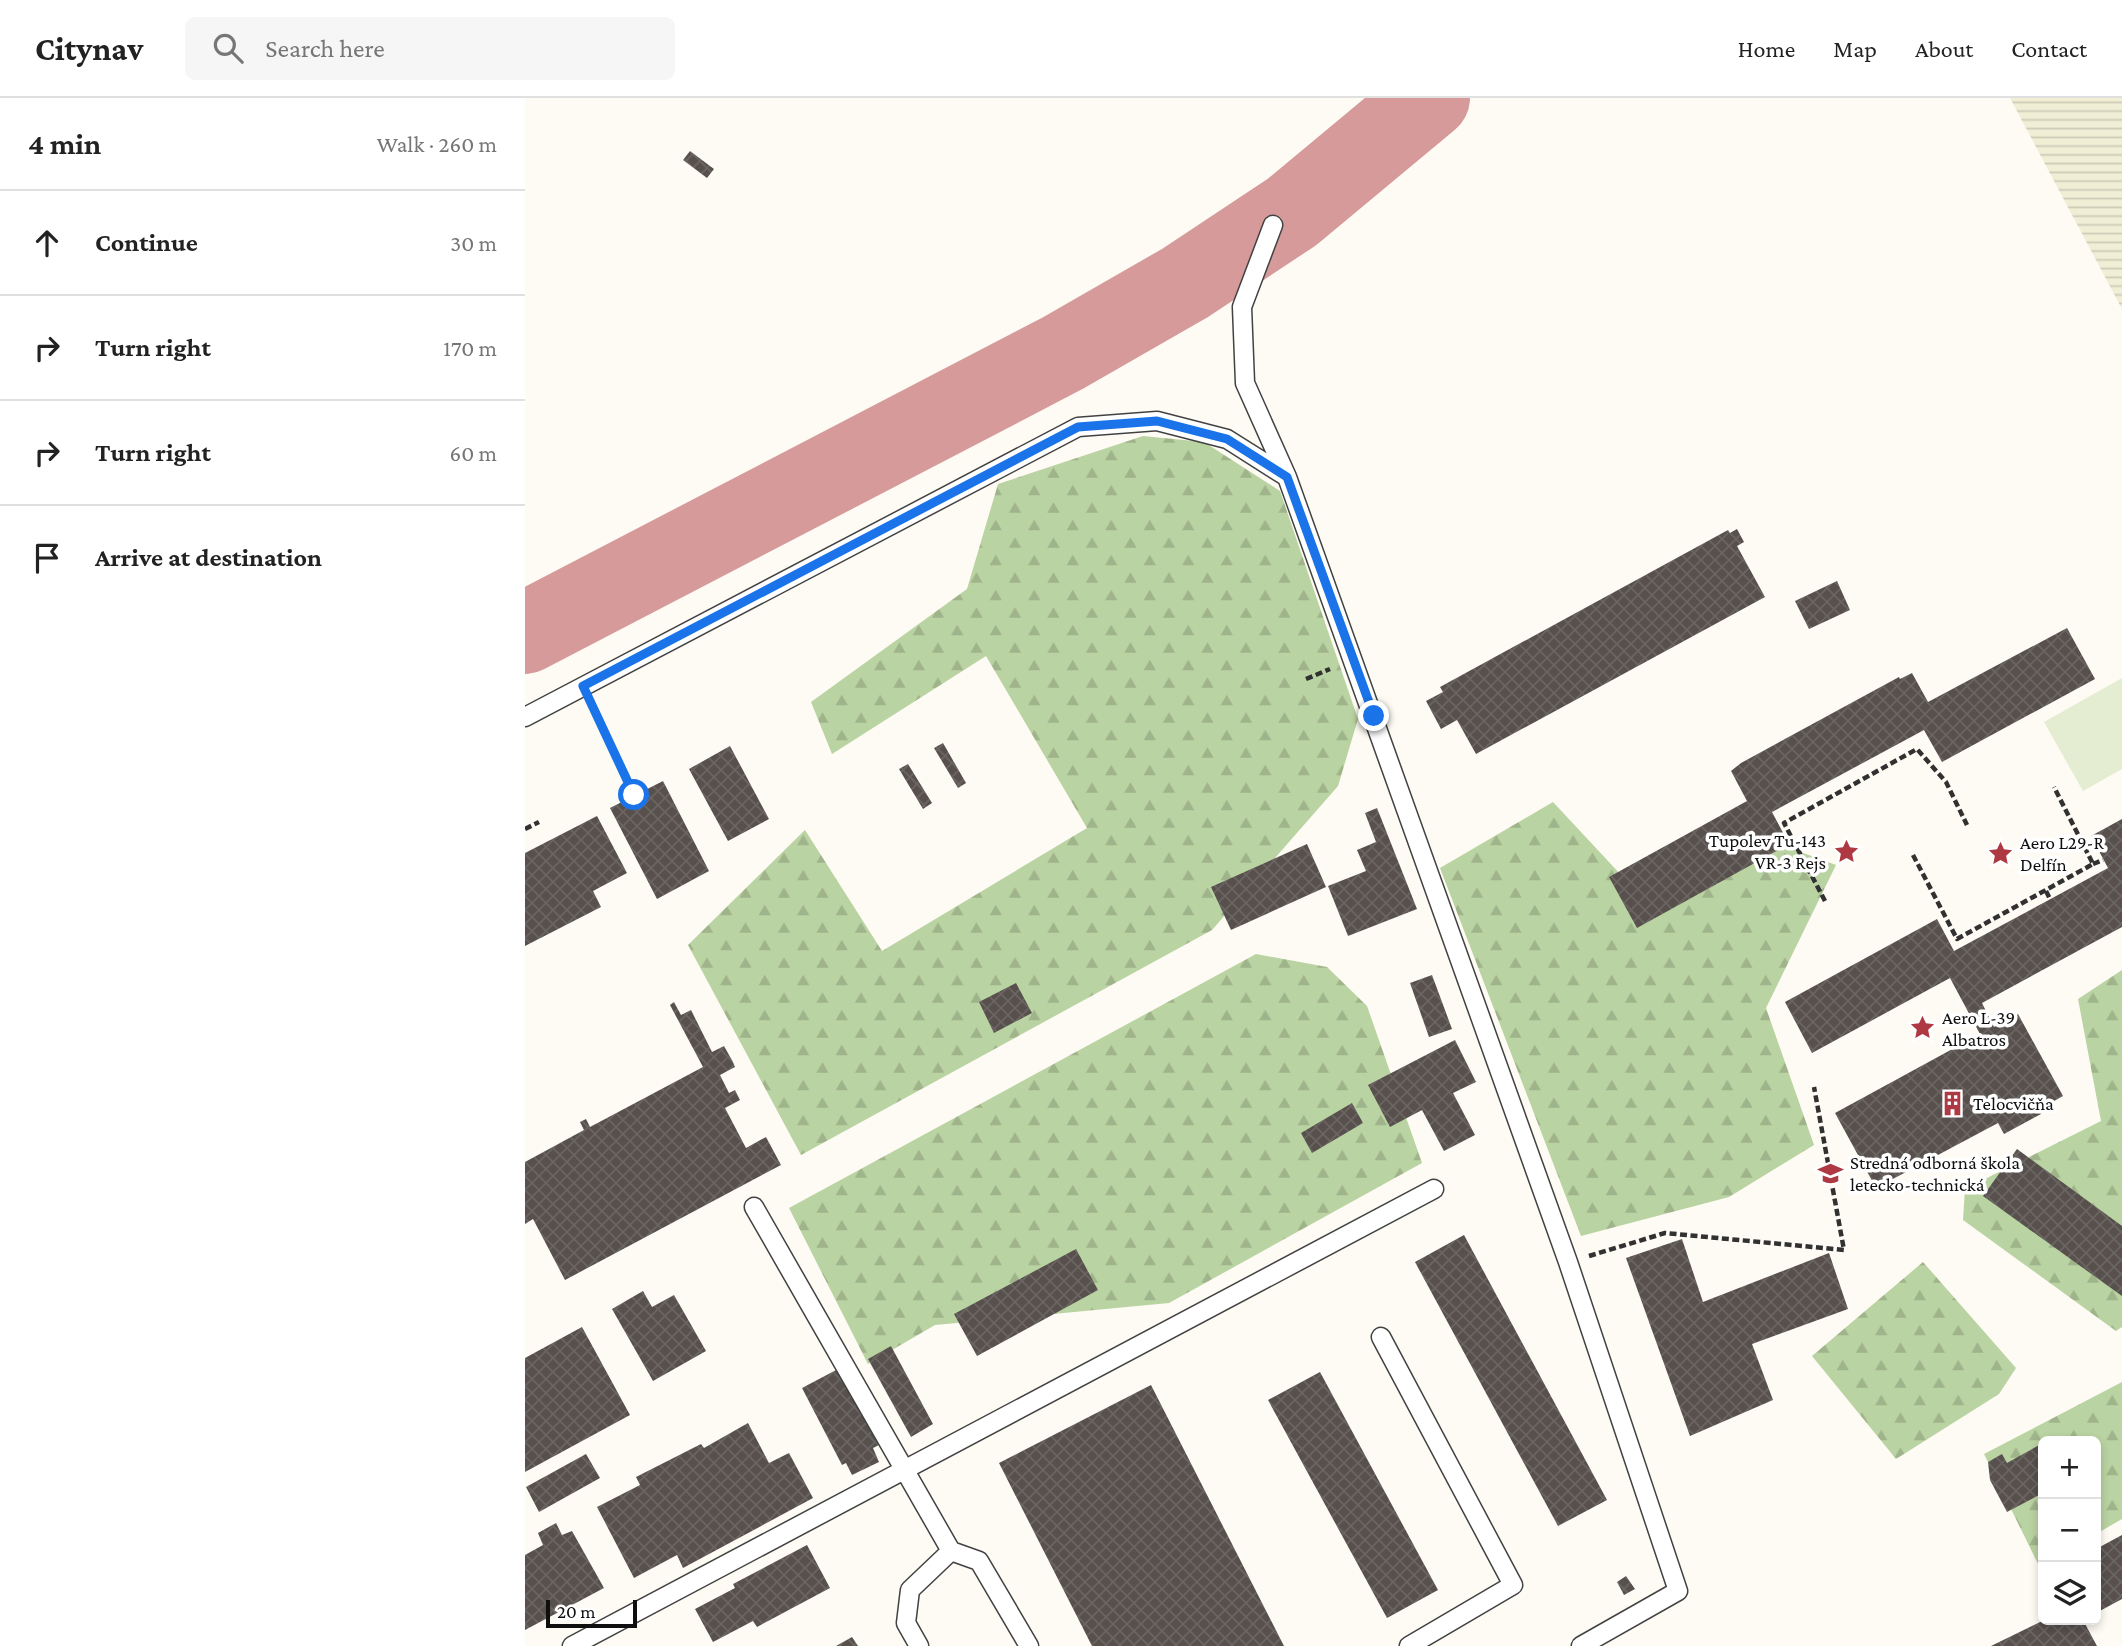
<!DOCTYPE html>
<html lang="en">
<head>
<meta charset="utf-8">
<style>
	body { margin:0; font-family:"Crimson Pro",serif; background:#f6f6f6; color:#222 }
	.controls { position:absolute; right:21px; bottom:21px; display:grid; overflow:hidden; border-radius:10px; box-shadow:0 4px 10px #0003 }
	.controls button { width:63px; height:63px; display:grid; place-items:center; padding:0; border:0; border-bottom:2px solid #e0e0e0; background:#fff; color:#222; font:35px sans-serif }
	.scale { position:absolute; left:21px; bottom:18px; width:91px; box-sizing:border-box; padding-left:7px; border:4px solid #0f0f0f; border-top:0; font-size:19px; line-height:24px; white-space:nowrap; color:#0f0f0f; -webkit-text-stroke:5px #fff; paint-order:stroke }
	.stop { position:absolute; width:21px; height:21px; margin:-16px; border:5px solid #1a73e8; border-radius:50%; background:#fff }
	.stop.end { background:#1a73e8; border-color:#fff; box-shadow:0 2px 7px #0008 }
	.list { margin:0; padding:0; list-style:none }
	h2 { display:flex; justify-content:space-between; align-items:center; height:91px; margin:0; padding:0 28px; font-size:30px }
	h2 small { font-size:23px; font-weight:400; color:#767676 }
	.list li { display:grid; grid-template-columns:46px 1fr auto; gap:21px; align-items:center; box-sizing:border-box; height:105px; padding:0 28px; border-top:2px solid #e0e0e0 }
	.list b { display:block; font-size:26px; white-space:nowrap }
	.list em { font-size:23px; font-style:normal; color:#767676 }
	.icon { flex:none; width:38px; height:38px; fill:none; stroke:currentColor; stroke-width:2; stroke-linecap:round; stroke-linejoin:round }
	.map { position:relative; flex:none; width:1597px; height:1548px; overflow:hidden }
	header { display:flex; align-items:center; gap:42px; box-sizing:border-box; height:98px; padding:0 35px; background:#fff; border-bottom:2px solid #e0e0e0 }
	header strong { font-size:33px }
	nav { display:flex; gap:38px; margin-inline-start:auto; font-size:24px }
	.search { width:490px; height:63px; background:#f6f6f6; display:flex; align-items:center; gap:18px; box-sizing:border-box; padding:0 24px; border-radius:10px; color:#767676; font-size:26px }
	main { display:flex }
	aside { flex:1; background:#fff }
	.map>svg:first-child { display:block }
</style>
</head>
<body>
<header>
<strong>Citynav</strong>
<div class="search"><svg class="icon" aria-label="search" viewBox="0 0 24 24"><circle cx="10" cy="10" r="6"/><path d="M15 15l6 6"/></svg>Search here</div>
<nav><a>Home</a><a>Map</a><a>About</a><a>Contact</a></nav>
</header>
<main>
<aside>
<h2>4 min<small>Walk · 260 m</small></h2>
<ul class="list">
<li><svg class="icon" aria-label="ahead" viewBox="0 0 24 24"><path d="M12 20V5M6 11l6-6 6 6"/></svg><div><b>Continue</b></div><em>30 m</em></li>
<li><svg class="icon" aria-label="right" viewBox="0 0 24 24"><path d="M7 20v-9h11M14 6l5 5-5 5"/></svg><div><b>Turn right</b></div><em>170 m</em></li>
<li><svg class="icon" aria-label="right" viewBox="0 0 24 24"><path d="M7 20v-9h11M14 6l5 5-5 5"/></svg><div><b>Turn right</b></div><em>60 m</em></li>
<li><svg class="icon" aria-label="arrive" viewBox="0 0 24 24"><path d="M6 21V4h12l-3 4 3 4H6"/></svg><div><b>Arrive at destination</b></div></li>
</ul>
</aside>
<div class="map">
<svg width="1597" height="1548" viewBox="0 0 1597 1548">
	<defs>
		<pattern id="farmland-rules" width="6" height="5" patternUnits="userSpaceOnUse" patternTransform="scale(1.75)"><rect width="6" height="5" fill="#f1eed6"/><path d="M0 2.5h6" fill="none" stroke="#cdcbb6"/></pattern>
		<pattern id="forest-firs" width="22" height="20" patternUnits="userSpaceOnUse" patternTransform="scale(1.75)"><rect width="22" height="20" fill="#bad3a2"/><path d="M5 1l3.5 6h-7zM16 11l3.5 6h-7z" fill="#9fb48a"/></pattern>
		<pattern id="building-cross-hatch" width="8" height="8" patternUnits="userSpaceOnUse" patternTransform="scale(1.75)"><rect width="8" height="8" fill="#57504d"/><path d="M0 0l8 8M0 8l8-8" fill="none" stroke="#6a6562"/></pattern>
	</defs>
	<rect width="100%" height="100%" fill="#fdfbf3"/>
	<path fill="url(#farmland-rules)" d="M1485,0H1597V211Z"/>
	<path fill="url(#forest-firs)" d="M618,338L679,344L755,393L833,621L813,688L687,832L276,1057L163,847L280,732L357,853L562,730L461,558L307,656L286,604L442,491L473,386Z
		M1028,704L1111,793L1235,739L1311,767L1241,910L1289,1047L1204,1099L1056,1138L915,770Z
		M731,856L802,869L842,908L897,1065L644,1205L410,1227L343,1266L264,1110Z
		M1597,872V1229L1591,1233L1438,1122L1440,1091L1576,1023L1553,901Z
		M1398,1164L1491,1270L1474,1296L1371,1361L1287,1258Z
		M1597,1284V1421L1571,1436V1343H1518V1466L1514,1468L1459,1356Z"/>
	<path fill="#e4edd1" d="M1597,580V671L1558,693L1519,624Z"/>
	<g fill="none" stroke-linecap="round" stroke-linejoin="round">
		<path stroke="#d69a9b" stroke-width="82" d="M0,535L538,255L660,185L767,114L904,0"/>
	</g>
	<path fill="url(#building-cross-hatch)" d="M165,53L189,71L182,80L158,62Z
		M1212,431L1219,444L1212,448L1240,499L951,656L932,622L916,631L901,603L918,594L915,589L1203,432L1205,435Z
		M1312,483L1325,512L1284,531L1270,503Z
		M1542,530L1570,581L1417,664L1399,632L1247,714L1264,746L1112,830L1084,779L1222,703L1206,673L1216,665L1374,579L1375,581L1387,575L1403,604Z
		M418,645L441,685L433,690L409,650Z
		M205,648L244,721L203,743L164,671Z
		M383,666L407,705L398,711L374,671Z
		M138,683L184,773L132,801L85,710Z
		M852,710L892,811L823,838L803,788L841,773L832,752L851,744L840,715Z
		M72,718L102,775L68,793L76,809L0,848V755Z
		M1597,721V829L1457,905L1469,929L1493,916L1538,998L1515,1011L1516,1016L1479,1036L1473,1025L1351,1090L1310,1015L1455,936L1425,880L1287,955L1260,904L1412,821L1429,853L1583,770L1566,738Z
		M782,746L801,789L706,832L686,789Z
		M907,877L927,931L904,939L885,885Z
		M491,885L507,915L469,935L454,904Z
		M149,904L156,917L166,912L187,954L199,948L208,964L210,969L195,977L204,995L210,992L215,1002L200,1010L221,1050L241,1039L256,1067L40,1182L8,1121L0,1126V1064L59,1032L55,1024L61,1021L65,1029L178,969L145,907Z
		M930,942L951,984L928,995L950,1037L919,1053L897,1012L865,1029L843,987Z
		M827,1005L838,1025L787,1055L776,1035Z
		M1492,1051L1597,1128V1198L1458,1098Z
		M939,1137L1082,1402L1033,1428L890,1164Z
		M1157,1141L1178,1204L1304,1155L1323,1211L1227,1246L1248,1302L1165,1338L1101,1160Z
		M551,1151L573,1192L452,1258L429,1216Z
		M118,1193L127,1209L149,1197L181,1253L128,1283L87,1211Z
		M57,1229L105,1317L0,1374V1260Z
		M366,1248L408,1326L386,1339L343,1261Z
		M313,1271L354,1347L348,1350L354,1364L327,1377L321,1365L317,1367L277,1290Z
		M795,1274L913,1492L862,1520L743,1302Z
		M626,1287L759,1548H567L474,1365Z
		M223,1325L244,1365L264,1355L288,1400L158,1470L152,1457L109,1480L72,1409L115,1387L111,1379L176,1346L179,1350Z
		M1518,1345V1395L1482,1414L1465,1382L1463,1364L1477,1356L1482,1365Z
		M61,1356L75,1380L14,1414L1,1389Z
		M31,1425L37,1437L47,1433L79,1490L0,1532V1457L18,1447L13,1435Z
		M1597,1437V1501L1571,1515V1451Z
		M282,1447L305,1490L232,1529L228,1523L188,1544L170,1511L210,1490L208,1486Z
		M1101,1478L1110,1491L1099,1497L1092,1484Z
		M1519,1522H1558L1572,1548H1466Z
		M327,1539L333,1548H311Z"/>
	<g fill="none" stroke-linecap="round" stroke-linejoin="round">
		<defs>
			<path id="service" d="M748,127L717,209L720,285L762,379
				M0,619L553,329L632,323L702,341L762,379L1043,1164L1153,1493L1056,1548
				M229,1109L426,1453L454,1463L504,1548
				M856,1239L988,1487L884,1548
				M47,1548L909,1091
				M394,1548L381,1525L385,1492L426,1453"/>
		</defs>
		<use href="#service" stroke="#424242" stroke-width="21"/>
		<path stroke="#313131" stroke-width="4.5" stroke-dasharray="7 3.5" stroke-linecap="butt" d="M781,581L805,571
			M67,608L109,697
			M0,731L14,724
			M1388,757L1432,841L1568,766L1529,689
			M1568,766L1578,762
			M1521,793L1525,801
			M1300,803L1259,725L1392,651L1421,684L1442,727
			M1064,1158L1140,1135L1319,1152L1289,989"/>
		<use href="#service" stroke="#fff" stroke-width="18"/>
	</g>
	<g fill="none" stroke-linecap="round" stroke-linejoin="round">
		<path stroke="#1a73e8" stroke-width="9" d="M109,697L58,588L553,329L632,323L702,341L762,379L849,618"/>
	</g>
	<defs>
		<symbol id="sight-bare" viewBox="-9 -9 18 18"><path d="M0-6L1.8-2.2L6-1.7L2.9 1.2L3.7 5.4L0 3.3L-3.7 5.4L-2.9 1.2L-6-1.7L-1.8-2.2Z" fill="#ae3943" stroke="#fff" stroke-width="2.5" paint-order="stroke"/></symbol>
		<symbol id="building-bare" viewBox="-9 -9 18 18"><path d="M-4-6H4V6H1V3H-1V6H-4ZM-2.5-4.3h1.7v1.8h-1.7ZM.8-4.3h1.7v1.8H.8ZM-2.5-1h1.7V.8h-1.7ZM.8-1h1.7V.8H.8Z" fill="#ae3943" stroke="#fff" stroke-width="2.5" paint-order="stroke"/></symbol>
		<symbol id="school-bare" viewBox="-9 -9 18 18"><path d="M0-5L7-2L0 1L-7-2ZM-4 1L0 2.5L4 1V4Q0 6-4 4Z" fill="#ae3943" stroke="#fff" stroke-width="2.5" paint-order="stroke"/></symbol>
	</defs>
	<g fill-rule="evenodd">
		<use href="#sight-bare" x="1304" y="736" width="35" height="35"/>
		<use href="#sight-bare" x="1458" y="738" width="35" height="35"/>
		<use href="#sight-bare" x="1380" y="912" width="35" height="35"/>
		<use href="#building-bare" x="1410" y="988" width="35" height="35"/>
		<use href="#school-bare" x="1288" y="1058" width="35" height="35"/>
	</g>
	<g text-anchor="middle" stroke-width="7" stroke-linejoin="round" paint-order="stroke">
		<g font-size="19" fill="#0f0f0f" stroke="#fff" text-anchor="start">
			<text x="1301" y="749" text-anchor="end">Tupolev Tu-143<tspan x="1301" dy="22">VR-3 Rejs</tspan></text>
			<text x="1495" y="751">Aero L29-R<tspan x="1495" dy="22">Delfín</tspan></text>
			<text x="1417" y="926">Aero L-39<tspan x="1417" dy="22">Albatros</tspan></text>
			<text x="1448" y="1012">Telocvičňa</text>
			<text x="1325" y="1071">Stredná odborná škola<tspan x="1325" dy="22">letecko-technická</tspan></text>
		</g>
	</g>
</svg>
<div class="controls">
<button>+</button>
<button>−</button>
<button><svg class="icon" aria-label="layers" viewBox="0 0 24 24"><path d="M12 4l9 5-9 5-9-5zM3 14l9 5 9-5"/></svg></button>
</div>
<div class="scale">20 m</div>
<div class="stop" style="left:109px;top:697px"></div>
<div class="stop end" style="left:849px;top:618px"></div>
</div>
</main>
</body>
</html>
